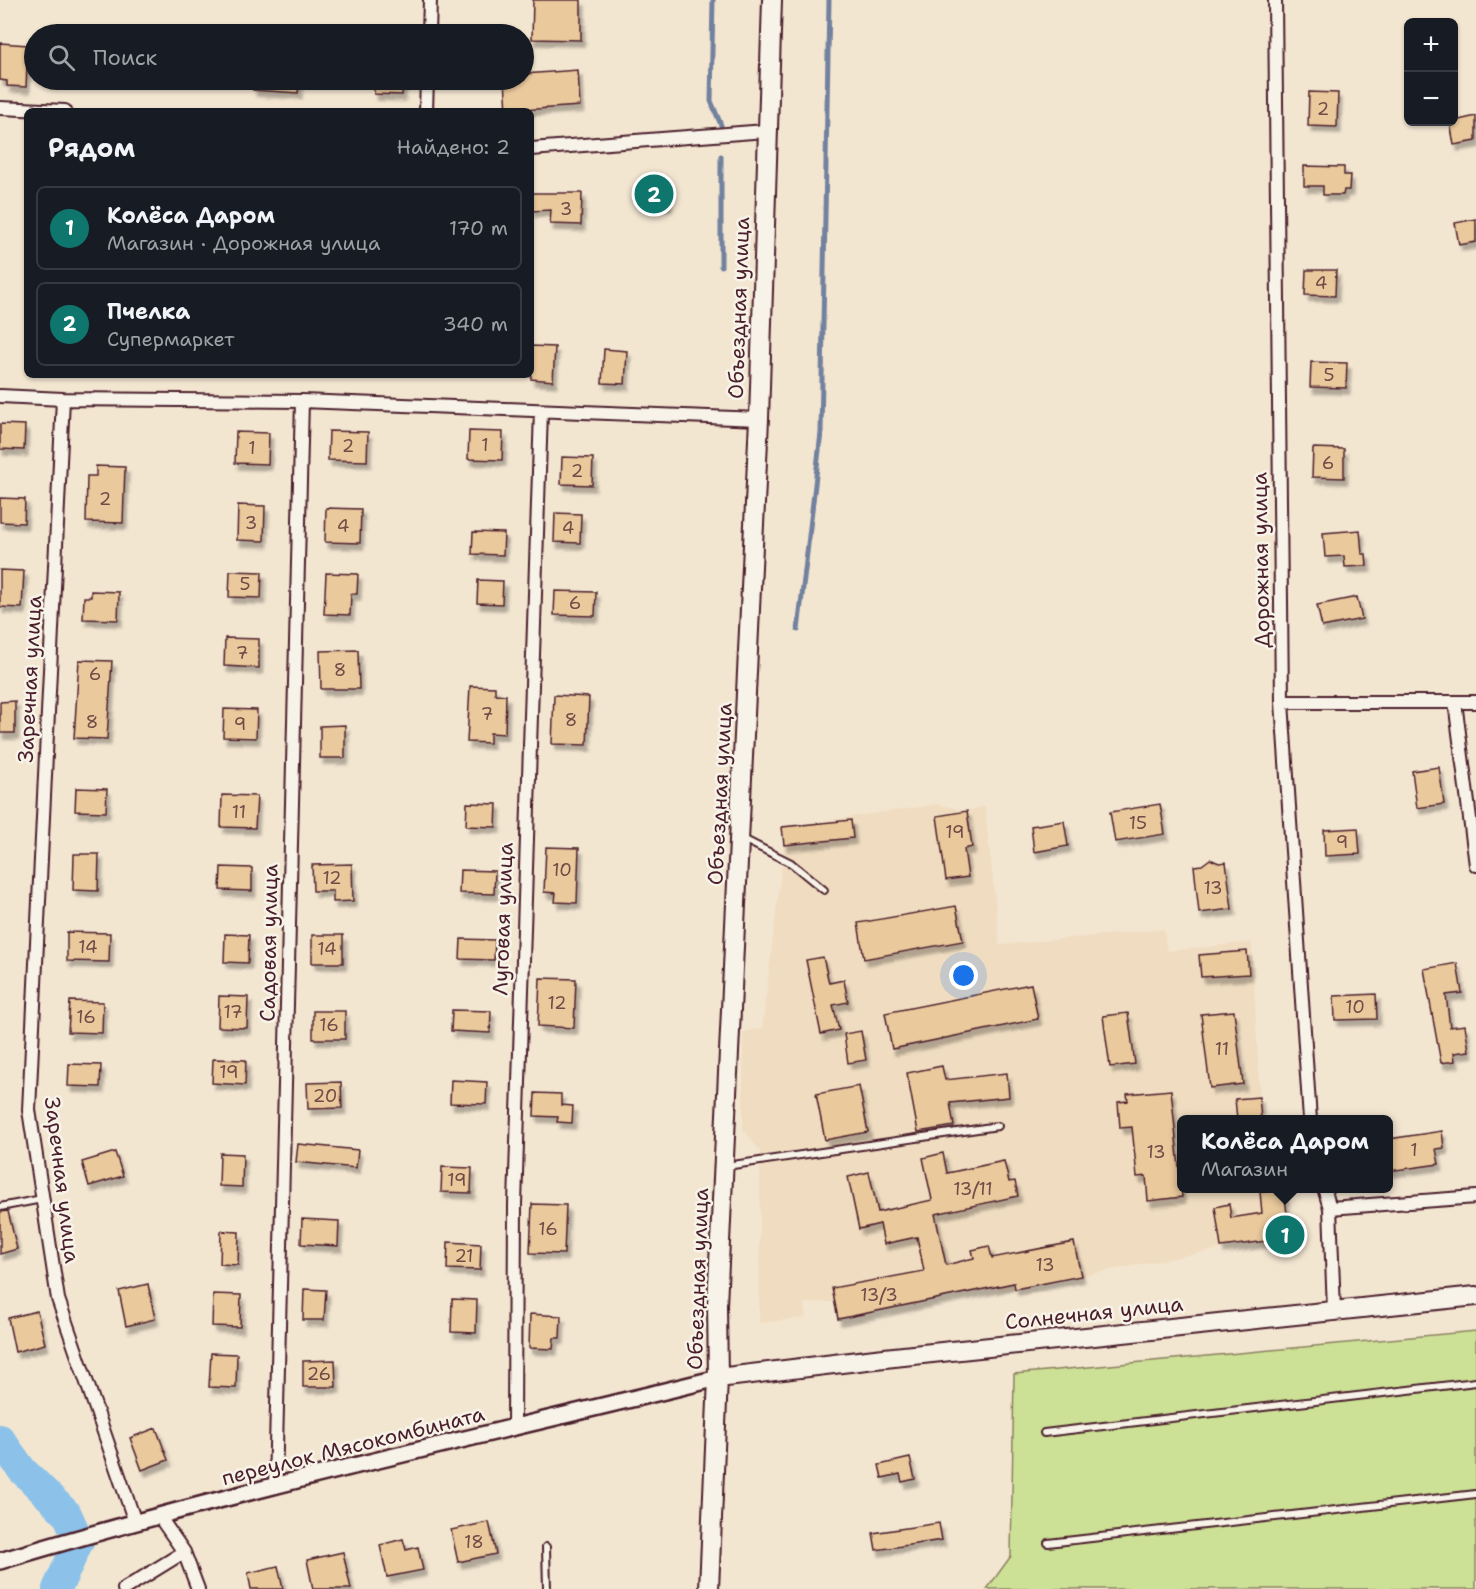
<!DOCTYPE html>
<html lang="ru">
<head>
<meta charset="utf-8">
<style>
	body { margin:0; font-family:"Shantell Sans",sans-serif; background:#242831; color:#f1f3f6 }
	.controls { position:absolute; right:18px; top:18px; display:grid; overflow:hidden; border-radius:9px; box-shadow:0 2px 4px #0004 }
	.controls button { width:54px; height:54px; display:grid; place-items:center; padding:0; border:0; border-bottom:2px solid #363941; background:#171b24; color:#f1f3f6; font:30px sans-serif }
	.you { position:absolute; left:964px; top:976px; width:21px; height:21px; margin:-15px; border:4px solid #fff; border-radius:50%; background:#1a73e8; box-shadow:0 0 0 9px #1a73e833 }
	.badge { display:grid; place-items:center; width:39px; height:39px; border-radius:50%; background:#0f766e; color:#fff; font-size:20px; font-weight:700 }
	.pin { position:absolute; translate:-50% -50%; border:3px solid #fff; box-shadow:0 2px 6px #0006 }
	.popup { position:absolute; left:1177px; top:1115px; width:216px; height:78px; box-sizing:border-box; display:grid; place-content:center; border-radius:9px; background:#171b24; filter:drop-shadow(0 2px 4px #0005); font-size:20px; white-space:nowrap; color:#9ea1a6 }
	.popup b { font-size:22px; color:#f1f3f6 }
	.popup::after { content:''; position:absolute; left:50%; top:100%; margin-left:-12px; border:12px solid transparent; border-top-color:#171b24 }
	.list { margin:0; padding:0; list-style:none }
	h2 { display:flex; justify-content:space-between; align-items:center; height:78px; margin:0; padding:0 24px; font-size:26px }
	h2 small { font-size:20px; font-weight:400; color:#9ea1a6 }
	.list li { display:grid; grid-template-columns:39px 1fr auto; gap:18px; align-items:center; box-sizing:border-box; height:84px; margin:0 12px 12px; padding:0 12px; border:2px solid #363941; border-radius:9px }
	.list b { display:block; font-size:22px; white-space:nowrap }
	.list p { margin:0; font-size:20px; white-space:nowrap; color:#9ea1a6 }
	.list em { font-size:20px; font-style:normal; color:#9ea1a6 }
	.icon { flex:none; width:33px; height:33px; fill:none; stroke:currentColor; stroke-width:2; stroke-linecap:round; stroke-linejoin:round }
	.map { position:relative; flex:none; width:1476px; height:1589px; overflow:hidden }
	.search { position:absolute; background:#171b24; box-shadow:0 2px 4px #0004; left:24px; top:24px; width:510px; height:66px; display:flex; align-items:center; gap:15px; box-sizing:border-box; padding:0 21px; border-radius:33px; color:#9ea1a6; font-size:22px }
	.panel { position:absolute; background:#171b24; box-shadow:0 2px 4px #0004; left:24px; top:108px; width:510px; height:270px; border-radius:9px }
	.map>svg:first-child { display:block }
</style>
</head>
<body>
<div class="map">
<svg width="1476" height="1589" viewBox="0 0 1476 1589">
	<defs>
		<filter id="shadow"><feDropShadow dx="3.5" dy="6" stdDeviation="1.5" flood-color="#0004"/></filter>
	</defs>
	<rect width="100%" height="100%" fill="#f3e6d1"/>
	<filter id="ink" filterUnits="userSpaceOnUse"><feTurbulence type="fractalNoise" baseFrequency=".0167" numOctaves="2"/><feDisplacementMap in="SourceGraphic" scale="12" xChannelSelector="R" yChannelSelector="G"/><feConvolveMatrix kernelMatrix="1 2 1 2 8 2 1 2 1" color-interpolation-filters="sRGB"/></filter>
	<g filter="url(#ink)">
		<path fill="#f0ddc1" d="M938,804L967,811L985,806L1000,945L1164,929L1167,951L1252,942L1261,1119L1182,1120V1188L1285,1189L1290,1238L1246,1244L1015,1289L999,1291L998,1286L838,1319L835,1302L805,1303L806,1318L759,1323L760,1151L743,1129V1032L762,1028L784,845L782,827Z"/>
		<path fill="#cce196" stroke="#8b8060" stroke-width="1.5" d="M1476,1331V1589H987L1011,1556L1014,1374Z"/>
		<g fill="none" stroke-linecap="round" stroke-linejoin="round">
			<path stroke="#72819e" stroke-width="5" d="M713,0L711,101L721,125
				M721,266V156
				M798,630L821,433L829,0"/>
			<path stroke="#8cc2ea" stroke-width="30" d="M0,1439L22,1470L67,1514L79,1541L57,1589"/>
		</g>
		<path fill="#eac99c" stroke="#4a1f2b" stroke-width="1.5" filter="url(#shadow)" d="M533,0H581V40L532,39Z
			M0,43L28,45L26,87L7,86V81L0,80Z
			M578,70L580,106L507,111L505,80H524V74Z
			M253,80H299L298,93L253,90Z
			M374,80H403L402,95L374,94Z
			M1309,92L1338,93L1337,127L1308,126Z
			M1476,116V141L1454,145L1450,122Z
			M1304,166L1344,167V175H1350L1349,190H1344L1343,195H1323V186H1304Z
			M639,183L669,184L668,205L639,204Z
			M531,193H582L581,225L550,224L551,210L531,211Z
			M1476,219V242L1459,245L1455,223Z
			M1306,270H1336L1335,296L1305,295Z
			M531,346L555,347L553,381L531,379Z
			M604,349L627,351L625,384L602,383Z
			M1311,362L1347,363L1346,388L1310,387Z
			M0,424L25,425L24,450L0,449Z
			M329,431L368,432L367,461L328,460Z
			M469,431L503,432L502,460L468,459Z
			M236,432L269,433L268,464L235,463Z
			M1313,448L1344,449V478L1312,477Z
			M562,457L593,458L592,485L561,484Z
			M96,466L125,467L123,523L86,522L87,476H96Z
			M0,498L25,499L24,523L0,522Z
			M238,505L265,506L264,541L237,540Z
			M326,508L361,509L360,543L325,542Z
			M555,513L581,514L580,543L554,542Z
			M1360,530L1362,554H1366L1367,566L1345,567L1344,556L1325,557L1323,533Z
			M473,532L504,533L503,555L472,554Z
			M0,570L24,571L22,608L0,607Z
			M230,571L262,572L261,598L229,597Z
			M326,573L358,574L357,594H351L350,615L324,614Z
			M478,580L503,581L502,604L477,603Z
			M91,591L119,592L118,620L83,619L84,597H91Z
			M555,591L596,592L595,616L554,615Z
			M1357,597L1362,619L1322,627L1317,605Z
			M225,638L259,639V668L224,666Z
			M358,650L359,689H321L320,651Z
			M79,660L112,661L107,739L74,738Z
			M470,686L495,687V694L506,695L505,734L490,733V743L467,742Z
			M554,695L589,697L587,745L552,744Z
			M15,701V733H0V702Z
			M224,709L257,710L256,738L223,737Z
			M345,725V758H320V726Z
			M1439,767L1444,804L1417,808L1412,771Z
			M76,788L107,789L106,812L75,811Z
			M222,795L257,796L255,828L221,827Z
			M467,803L497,804L496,827L466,826Z
			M1160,804L1165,834L1115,842L1110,812Z
			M967,811L972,847L964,849L968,877L946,880L937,816Z
			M851,820L853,838L784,845L782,827Z
			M1064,821L1068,846L1034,852L1031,826Z
			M1358,828L1360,854L1325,856L1324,830Z
			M546,847L579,848L577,903L555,902L556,893L544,892Z
			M74,854H99L98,891L73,890Z
			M1210,859L1219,863L1226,862L1232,909L1199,913L1194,866L1202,865Z
			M352,864L353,901L333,902V891H313L312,865Z
			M221,867L252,868V891L220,890Z
			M460,870L495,871L494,894L459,893Z
			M956,906L963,941L864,959L858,923Z
			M67,932L110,933L109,962L67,961Z
			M225,934L249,935L248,963L224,962Z
			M312,935H343V963H312Z
			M461,939L495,940L494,960L460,959Z
			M1247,951L1249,974L1201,977L1199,955Z
			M823,957L829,983L844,980L848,1002L833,1005L839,1030L821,1034L806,960Z
			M1457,963L1462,993L1446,995L1450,1027L1465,1025L1469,1051L1454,1053L1455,1061L1441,1063L1424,969Z
			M540,978L576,979L574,1028L538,1026Z
			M1031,984L1038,1019L892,1049L885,1013Z
			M1376,994L1377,1019L1335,1020L1334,996Z
			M219,996L248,997L247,1028L218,1027Z
			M70,1001L103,1002L102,1033L68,1032Z
			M452,1010L491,1011L490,1033L451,1031Z
			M313,1011H345V1039H313Z
			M1234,1011L1243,1084L1210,1088L1201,1014Z
			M1128,1013L1135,1064L1110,1067L1103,1016Z
			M861,1031L866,1060L848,1063L844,1034Z
			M213,1059L246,1060L245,1085L212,1083Z
			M69,1064L101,1065L100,1087L68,1086Z
			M942,1066L945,1080L1007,1073L1009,1097L950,1103L954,1126L918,1132L907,1073Z
			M451,1080L487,1082L486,1104L450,1103Z
			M341,1082L342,1108L308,1109L307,1083Z
			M859,1086L868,1132L825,1140L816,1094Z
			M1171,1090L1182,1197L1148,1201L1146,1176L1137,1177L1132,1127L1120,1128L1118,1102L1128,1101L1127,1094Z
			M535,1093L561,1094V1105L573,1106L572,1123L557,1122L558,1117L534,1116Z
			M1259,1097L1261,1119H1237L1235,1099Z
			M1442,1131L1444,1148L1436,1149L1439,1164L1389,1171V1152H1391L1389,1139Z
			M298,1144L358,1150L356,1168L296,1162Z
			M115,1152L123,1176L89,1186L82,1162Z
			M220,1153L243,1154L242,1187L219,1186Z
			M943,1153L947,1173L1004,1161L1009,1182L1015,1181L1018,1196L935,1214L946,1265L974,1258L972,1250L989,1246L992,1258L1074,1242L1081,1276L1015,1289L1014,1283L838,1319L832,1288L924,1271L917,1237L884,1244L880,1224L859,1229L848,1177L869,1172L878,1212L932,1200L923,1158Z
			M442,1167L472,1168L471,1193L441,1192Z
			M1284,1190L1290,1238L1221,1247L1215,1207L1229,1204L1231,1218L1262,1213L1260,1192Z
			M532,1204L566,1205L564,1254L530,1253Z
			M8,1211L17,1249L0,1254V1212Z
			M302,1219L339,1221L338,1246L301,1244Z
			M221,1231L239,1232L238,1265L220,1264Z
			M448,1242L481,1244L480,1270L447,1269Z
			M148,1284L155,1319L126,1326L119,1291Z
			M304,1289L326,1290L324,1320H303Z
			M213,1294L241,1295L240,1327L212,1326Z
			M452,1299L477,1300L476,1333L451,1332Z
			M37,1311L45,1344L15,1352L8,1318Z
			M530,1314L561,1316L560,1338H554L553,1349L529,1348Z
			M211,1353L237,1354L236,1388L209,1387Z
			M335,1360L336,1387H303V1361Z
			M156,1428L168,1460L142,1470L130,1438Z
			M910,1458L915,1479L902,1482L900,1474L882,1478L879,1465Z
			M489,1522L496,1554L458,1562L451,1530Z
			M939,1523L942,1540L876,1550L873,1533Z
			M403,1539L406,1550L418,1547L423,1570L387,1577L380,1545Z
			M343,1552L351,1589H313L307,1560Z
			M278,1566L283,1589H251L248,1573Z"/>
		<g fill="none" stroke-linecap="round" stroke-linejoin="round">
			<defs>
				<path id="service" d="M741,838L791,863L824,890
					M726,1166L998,1126
					M0,1207L42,1199
					M1044,1433L1476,1382
					M1048,1543L1476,1494
					M546,1547L547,1589"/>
				<path id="minor" d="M1275,0L1282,702L1310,1120
					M429,34L430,0
					M0,108L65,111
					M426,111L427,80
					M531,149L766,131
					M0,396L63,399L302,401L759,419
					M63,399L29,1110L58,1299L135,1522
					M1282,702H1476
					M1455,702L1476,865
					M1324,1188L1330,1208L1334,1310
					M1330,1208L1476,1197
					M514,1428L515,1204L541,411
					M275,1487L302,401
					M184,1552L198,1589
					M124,1589L184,1552L159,1516"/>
				<path id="tertiary" d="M0,1561C236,1490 478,1437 718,1378"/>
				<path id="secondary" d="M718,1378L875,1359L1476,1296
					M709,1589L718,1378L717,1305L759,419L772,0"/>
			</defs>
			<use href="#service" stroke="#4a1f2b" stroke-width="10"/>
			<use href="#minor" stroke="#4a1f2b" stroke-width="16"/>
			<use href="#tertiary" stroke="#4a1f2b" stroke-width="20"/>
			<use href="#secondary" stroke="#4a1f2b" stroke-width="22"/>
			<use href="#service" stroke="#f7f3e8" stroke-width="6"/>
			<use href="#minor" stroke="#f7f3e8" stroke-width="12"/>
			<use href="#tertiary" stroke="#f7f3e8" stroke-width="15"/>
			<use href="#secondary" stroke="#f7f3e8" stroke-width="18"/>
		</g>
	</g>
	<g text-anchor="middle" stroke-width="5" stroke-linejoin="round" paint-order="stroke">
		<g font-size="18" fill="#724a47">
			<text x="1323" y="115">2</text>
			<text x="566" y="215">3</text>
			<text x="1321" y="289">4</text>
			<text x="1329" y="381">5</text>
			<text x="485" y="451">1</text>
			<text x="348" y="452">2</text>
			<text x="252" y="454">1</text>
			<text x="1328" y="469">6</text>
			<text x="577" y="477">2</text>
			<text x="105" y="505">2</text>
			<text x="251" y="529">3</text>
			<text x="343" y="532">4</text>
			<text x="568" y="534">4</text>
			<text x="245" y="590">5</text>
			<text x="575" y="609">6</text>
			<text x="242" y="659">7</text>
			<text x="340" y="676">8</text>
			<text x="95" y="680">6</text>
			<text x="487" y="720">7</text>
			<text x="571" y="726">8</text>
			<text x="92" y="728">8</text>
			<text x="240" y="730">9</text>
			<text x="239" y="818">11</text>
			<text x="1138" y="829">15</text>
			<text x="955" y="838">19</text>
			<text x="1342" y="848">9</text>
			<text x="562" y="876">10</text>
			<text x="332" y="884">12</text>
			<text x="1213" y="894">13</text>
			<text x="88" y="953">14</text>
			<text x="327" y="955">14</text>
			<text x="557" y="1009">12</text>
			<text x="1355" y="1013">10</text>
			<text x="233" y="1018">17</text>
			<text x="86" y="1023">16</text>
			<text x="329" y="1031">16</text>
			<text x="1222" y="1055">11</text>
			<text x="229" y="1078">19</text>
			<text x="325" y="1102">20</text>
			<text x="1414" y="1156">1</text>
			<text x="1156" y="1158">13</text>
			<text x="457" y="1186">19</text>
			<text x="973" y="1195">13/11</text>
			<text x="548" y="1235">16</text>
			<text x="464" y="1262">21</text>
			<text x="1045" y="1271">13</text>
			<text x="879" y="1301">13/3</text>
			<text x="319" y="1380">26</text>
			<text x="474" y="1548">18</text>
		</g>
		<g font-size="21" fill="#4a1f2b" stroke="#f7f3e8">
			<text transform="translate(739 308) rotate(-88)" y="7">Объездная улица</text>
			<text transform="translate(1261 560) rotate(-91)" y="7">Дорожная улица</text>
			<text transform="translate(30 679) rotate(-87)" y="7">Заречная улица</text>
			<text transform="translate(720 794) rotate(-87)" y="7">Объездная улица</text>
			<text transform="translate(503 919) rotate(-88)" y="7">Луговая улица</text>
			<text transform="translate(269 943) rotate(-89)" y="7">Садовая улица</text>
			<text transform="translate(62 1180) rotate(83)" y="7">Заречная улица</text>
			<text transform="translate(698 1279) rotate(-88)" y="7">Объездная улица</text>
			<text transform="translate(1094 1313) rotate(-6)" y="7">Солнечная улица</text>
			<text transform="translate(353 1446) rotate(-14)" y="7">переулок Мясокомбината</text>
		</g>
	</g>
</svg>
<div class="controls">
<button>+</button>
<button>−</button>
</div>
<div class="you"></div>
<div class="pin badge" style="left:1285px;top:1235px">1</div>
<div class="popup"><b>Колёса Даром</b>Магазин</div>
<div class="pin badge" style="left:654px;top:194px">2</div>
<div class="search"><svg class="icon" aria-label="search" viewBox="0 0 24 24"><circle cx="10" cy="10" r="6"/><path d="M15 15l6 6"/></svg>Поиск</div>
<section class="panel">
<h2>Рядом<small>Найдено: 2</small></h2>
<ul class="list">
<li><span class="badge">1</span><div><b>Колёса Даром</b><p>Магазин · Дорожная улица</p></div><em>170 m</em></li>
<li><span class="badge">2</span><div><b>Пчелка</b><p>Супермаркет</p></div><em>340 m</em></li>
</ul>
</section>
</div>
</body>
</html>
